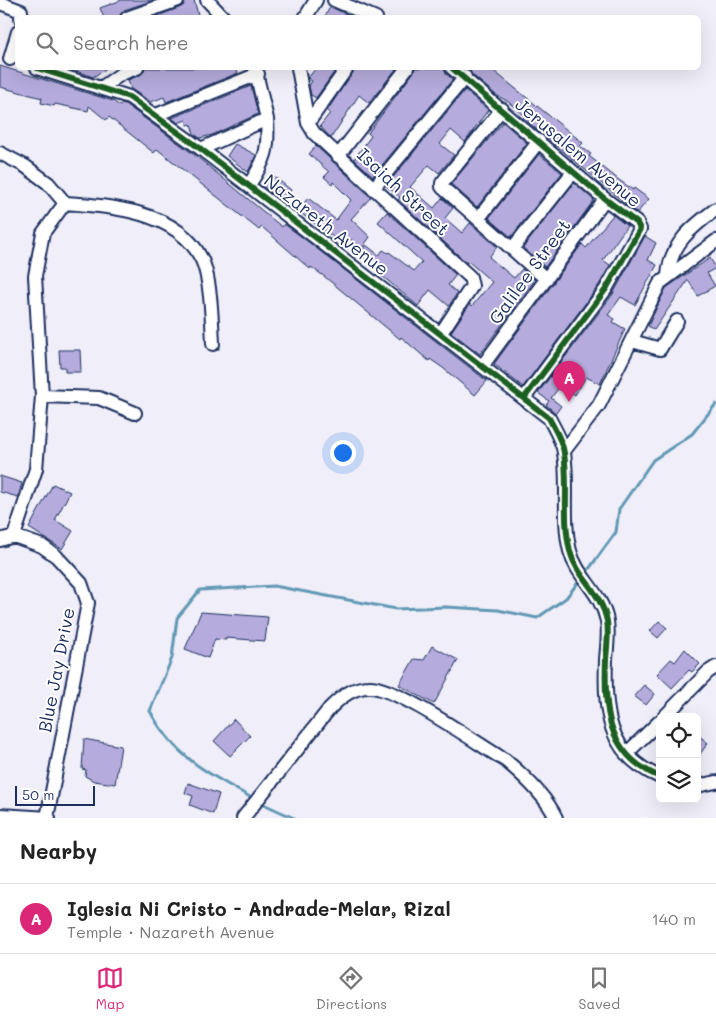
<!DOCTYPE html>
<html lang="en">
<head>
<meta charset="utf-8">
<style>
	body { margin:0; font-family:Mali,sans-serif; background:#f2f2f2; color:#222 }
	.controls { position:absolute; right:15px; bottom:15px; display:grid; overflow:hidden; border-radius:8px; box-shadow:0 5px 20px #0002 }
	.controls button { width:45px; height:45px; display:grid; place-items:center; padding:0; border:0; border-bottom:1px solid #e0e0e0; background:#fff; color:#222; font:25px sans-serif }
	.scale { position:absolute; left:15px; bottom:12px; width:80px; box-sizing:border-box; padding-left:5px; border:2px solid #1b2f5e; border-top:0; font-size:14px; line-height:18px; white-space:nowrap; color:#1b2f5e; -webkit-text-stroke:4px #fff; paint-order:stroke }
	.you { position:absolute; left:342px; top:452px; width:18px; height:18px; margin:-12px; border:4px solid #fff; border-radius:50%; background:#1a73e8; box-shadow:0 0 0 8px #1a73e833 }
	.badge { display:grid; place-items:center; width:32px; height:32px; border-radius:50%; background:#db2777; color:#fff; font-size:16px; font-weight:700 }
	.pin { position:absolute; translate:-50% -41px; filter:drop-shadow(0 1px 2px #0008) }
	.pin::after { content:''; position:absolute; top:26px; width:18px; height:15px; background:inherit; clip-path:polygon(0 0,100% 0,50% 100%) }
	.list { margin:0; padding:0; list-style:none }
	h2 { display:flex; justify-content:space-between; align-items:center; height:65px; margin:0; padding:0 20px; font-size:21px }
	h2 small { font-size:16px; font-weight:400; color:#767676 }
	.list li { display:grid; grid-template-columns:32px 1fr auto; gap:15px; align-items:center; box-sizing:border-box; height:70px; padding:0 20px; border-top:1px solid #e0e0e0 }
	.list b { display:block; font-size:19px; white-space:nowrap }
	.list p { margin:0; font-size:16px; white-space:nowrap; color:#767676 }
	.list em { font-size:16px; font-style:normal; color:#767676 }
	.icon { flex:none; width:28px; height:28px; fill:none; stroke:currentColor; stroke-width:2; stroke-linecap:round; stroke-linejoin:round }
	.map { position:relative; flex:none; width:716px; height:818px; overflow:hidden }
	.search { position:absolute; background:#fff; box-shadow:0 5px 20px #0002; left:15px; right:15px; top:15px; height:55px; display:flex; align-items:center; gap:12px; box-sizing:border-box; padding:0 18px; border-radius:8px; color:#767676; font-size:19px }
	.sheet { height:135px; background:#fff }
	nav { display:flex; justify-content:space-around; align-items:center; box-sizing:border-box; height:70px; border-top:1px solid #e0e0e0; background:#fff; font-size:14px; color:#767676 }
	nav a { display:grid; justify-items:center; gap:2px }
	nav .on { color:#db2777 }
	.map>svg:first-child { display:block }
</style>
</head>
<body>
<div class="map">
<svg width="716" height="818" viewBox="0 0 716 818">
	<rect width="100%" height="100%" fill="#f0eef8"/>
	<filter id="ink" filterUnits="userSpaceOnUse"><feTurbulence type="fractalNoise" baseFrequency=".02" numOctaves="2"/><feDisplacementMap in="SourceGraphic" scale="10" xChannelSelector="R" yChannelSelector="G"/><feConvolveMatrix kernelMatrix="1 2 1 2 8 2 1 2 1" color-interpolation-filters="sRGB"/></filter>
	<g filter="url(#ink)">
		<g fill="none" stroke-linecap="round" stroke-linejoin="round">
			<path stroke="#6198b4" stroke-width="3" d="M586,573L616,532L619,509L653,460L692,434L716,404
				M254,799C210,775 174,757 150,711L172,658L177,618L200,590L274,586L396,609L446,607L498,610L537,618L566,598L580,580
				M259,802L294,818"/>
		</g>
		<path fill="#b5abdc" stroke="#1b2f5e" d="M122,0H154L124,10L119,18H104L100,8Z
			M186,0H194L199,18H153L181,7Z
			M330,7H331L354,18H324Z
			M0,66L113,101L120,106L122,103L125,104L196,156L282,227L284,224L302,237L487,381L475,395L443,368L430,359L429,361L401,337L400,339L325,277L311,267L310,269L262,227L259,230L157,149L154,153L109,117L106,120L89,106L88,111L55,104L54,106L41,103L42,98L0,87Z
			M68,68H107L93,77Z
			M145,68H235L238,73L166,102L164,97L151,102L131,89L128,80L140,75Z
			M316,68H337L316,98L311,95L309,86L312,81L308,78Z
			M355,68H397L369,103L359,95L331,138L320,126L330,113L327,111Z
			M415,68H444L446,74L453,79L373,176L354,159L371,136L368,133L413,73Z
			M464,68H490L583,143L580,146L591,154L589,156L619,180L633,190L634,188L649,199L637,213L523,118L525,116L507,101L496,95Z
			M251,86L258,114L212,135L200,138L194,134L191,124L188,125L186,120L178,123L172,118Z
			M465,90L488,110L465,142L451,130L440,144L454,155L439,173L429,165L410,187L434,208L442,198L453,208L445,218L462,233L470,223L497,247L489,257L514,278L522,269L535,280L480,354L451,332L470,304L472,306L492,282L468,261L467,263L398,200L400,197L386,186Z
			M503,122L527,143L477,207L451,184Z
			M235,144L256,155L248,172L227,156Z
			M316,146L371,197L351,219L370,237L362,248L350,239L345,246L298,211L308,198L336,220L351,200L333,182L332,184L324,177L329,172L309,154Z
			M539,154L562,173L511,237L489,218Z
			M271,174L291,190L283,202L262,186Z
			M574,183L594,200L545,267L523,248Z
			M387,212L456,275L448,285L457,293L449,306L430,290L418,306L381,275L382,272L359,255L366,245L379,255L383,250L388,253L389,252L414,271L422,262L378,222Z
			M613,215L627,226L603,260L610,265L599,285L523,387L494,364L582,244L586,248Z
			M645,236L656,243L648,260L657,265L635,305L621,297L608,315L615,319L613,322L625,329L600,384L586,377L575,395L561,385L551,398L561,406L556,413L546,405L549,401L538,393L613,294Z
			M710,258L716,268L707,273L715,286L698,296L688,280L654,330L648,326L666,288Z
			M59,350H80L81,372H65V367H60Z
			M0,476L22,483L18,497L0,492Z
			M53,484L70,492L55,520L73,531L62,549L29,528Z
			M201,612L268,617L265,641L226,638V640L215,639L208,658L185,649Z
			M659,621L667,628L658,638L650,631Z
			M432,646L458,660L434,704L399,685L414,659L424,660Z
			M685,649L700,664L692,672L689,670L672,688L657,674L671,659L675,662Z
			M644,685L655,694L646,705L634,696Z
			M234,719L250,736L230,756L214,741Z
			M697,734L708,743L697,758Z
			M84,739L121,746L115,784L94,781L85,776L86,770L82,769Z
			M188,783L219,794L213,814L190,805L193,796L185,793Z"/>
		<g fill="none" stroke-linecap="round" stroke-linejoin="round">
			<defs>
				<path id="minor" d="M207,0L224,18
					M334,0L376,18
					M0,3L21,11V18
					M127,18L178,0
					M305,18L316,0
					M10,59L18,32
					M37,68L129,97L201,149L549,418C554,428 563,442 564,453C569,485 562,519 570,551C577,578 601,591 607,621C609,633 607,647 606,659C604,710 607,755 660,777
					M298,68L308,123L314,133L470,277L472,286L441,333
					M452,68L605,199L637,223L640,229L606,289L525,397
					M101,88L121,74L137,68
					M502,109L442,183V187L546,279
					M156,115L258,74
					M308,123L347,68
					M201,149L267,119L255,68
					M0,153L25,166L48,183L65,203
					M338,156L407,68
					M249,185C266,159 269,150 267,119
					M373,189L465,77
					M65,203C111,206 177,211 201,258C211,277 212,322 213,344
					M478,219L539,141
					M512,249L573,172
					M668,276C670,244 692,227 716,209
					M632,341L660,349L677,321
					M483,365L605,199
					M42,396L99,398L135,413
					M564,451L599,405L660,283L716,241
					M14,536L36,469L42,396L35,276L43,233L65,203
					M14,536L42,546L56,556L81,583L88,603L47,818
					M0,540L14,536
					M664,717L708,672L716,667
					M626,754L660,721
					M697,786L716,782
					M0,815L49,818
					M243,818L330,708C341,697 353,687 369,687C396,686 478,744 505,760C523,775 546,796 556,818"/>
			</defs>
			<use href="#minor" stroke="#1b2f5e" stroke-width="16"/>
			<use href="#minor" stroke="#fff" stroke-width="12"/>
			<defs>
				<path id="cycleway" d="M37,68L129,97L201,149L549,418C554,428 563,442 564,453C569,485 562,519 570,551C577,578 601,591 607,621C609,633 607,647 606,659C604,710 607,755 660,777
					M452,68L605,199L637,223L640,229L606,289L525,397"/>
			</defs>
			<use href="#cycleway" stroke="#fff" stroke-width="9"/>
			<use href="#cycleway" stroke="#1b5e20" stroke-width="6"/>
		</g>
	</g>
	<g text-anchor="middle" stroke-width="4" stroke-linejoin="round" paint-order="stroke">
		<g font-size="18" fill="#1b2f5e" stroke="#fff">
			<text transform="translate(578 153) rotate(40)" y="6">Jerusalem Avenue</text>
			<text transform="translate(403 192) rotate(43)" y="6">Isaiah Street</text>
			<text transform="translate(326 225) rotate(38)" y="6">Nazareth Avenue</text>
			<text transform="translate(530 272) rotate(-54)" y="6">Galilee Street</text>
			<text transform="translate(57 670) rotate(-79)" y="6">Blue Jay Drive</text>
		</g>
	</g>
</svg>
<div class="controls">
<button><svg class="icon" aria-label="locate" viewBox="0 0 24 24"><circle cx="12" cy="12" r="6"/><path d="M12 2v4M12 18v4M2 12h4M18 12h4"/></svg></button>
<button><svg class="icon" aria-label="layers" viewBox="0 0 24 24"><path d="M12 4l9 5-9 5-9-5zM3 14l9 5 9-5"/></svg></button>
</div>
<div class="scale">50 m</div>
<div class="you"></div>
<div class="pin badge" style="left:569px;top:402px">A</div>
<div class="search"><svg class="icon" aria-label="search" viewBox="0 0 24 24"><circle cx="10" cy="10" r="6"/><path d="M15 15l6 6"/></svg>Search here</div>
</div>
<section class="sheet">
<h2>Nearby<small></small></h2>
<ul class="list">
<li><span class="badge">A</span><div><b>Iglesia Ni Cristo - Andrade-Melar, Rizal</b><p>Temple · Nazareth Avenue</p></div><em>140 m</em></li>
</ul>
</section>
<nav>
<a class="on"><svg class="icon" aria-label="map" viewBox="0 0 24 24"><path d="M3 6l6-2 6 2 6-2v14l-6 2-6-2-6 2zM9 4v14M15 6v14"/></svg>Map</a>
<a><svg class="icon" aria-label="directions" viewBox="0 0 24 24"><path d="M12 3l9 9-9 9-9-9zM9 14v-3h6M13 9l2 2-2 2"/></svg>Directions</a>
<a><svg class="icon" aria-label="saved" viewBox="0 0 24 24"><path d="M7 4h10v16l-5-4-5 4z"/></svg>Saved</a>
</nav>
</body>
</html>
